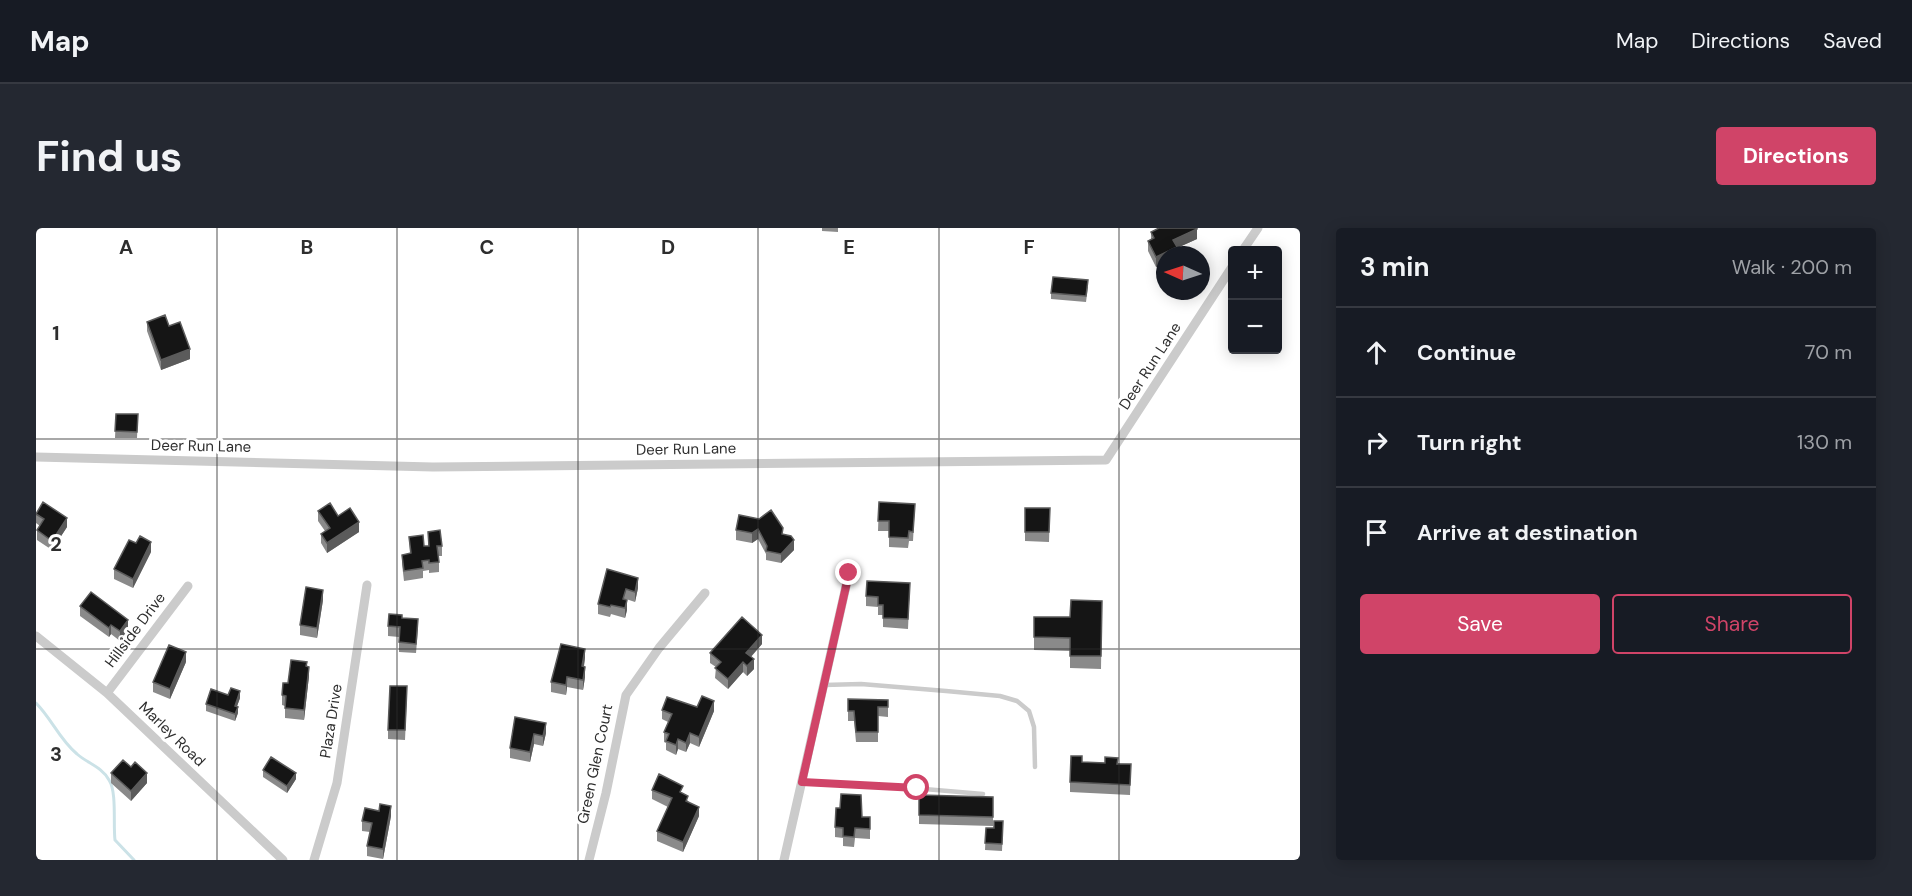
<!DOCTYPE html>
<html lang="en">
<head>
<meta charset="utf-8">
<style>
	body { margin:0; font-family:"DM Sans",sans-serif; background:#242831; color:#f1f3f6 }
	.controls { position:absolute; right:18px; top:18px; display:grid; overflow:hidden; border-radius:6px; box-shadow:0 3px 15px #0003 }
	.controls button { width:54px; height:54px; display:grid; place-items:center; padding:0; border:0; border-bottom:2px solid #363941; background:#171b24; color:#f1f3f6; font:30px sans-serif }
	.compass { position:absolute; left:1120px; top:18px; width:54px; height:54px; border-radius:50%; background:#171b24; box-shadow:0 3px 15px #0003; rotate:273deg }
	.stop { position:absolute; width:18px; height:18px; margin:-14px; border:4px solid #d04468; border-radius:50%; background:#fff }
	.stop.end { background:#d04468; border-color:#fff; box-shadow:0 2px 6px #0008 }
	.list { margin:0; padding:0; list-style:none }
	h2 { display:flex; justify-content:space-between; align-items:center; height:78px; margin:0; padding:0 24px; font-size:26px }
	h2 small { font-size:20px; font-weight:400; color:#9ea1a6 }
	.list li { display:grid; grid-template-columns:39px 1fr auto; gap:18px; align-items:center; box-sizing:border-box; height:90px; padding:0 24px; border-top:2px solid #363941 }
	.list b { display:block; font-size:22px; white-space:nowrap }
	.list em { font-size:20px; font-style:normal; color:#9ea1a6 }
	.actions { display:flex; gap:12px; padding:18px 24px }
	.actions a { flex:1; padding:14px 0; border:2px solid #d04468; border-radius:6px; text-align:center; font-size:21px; color:#d04468 }
	.actions .main { background:#d04468; color:#fff }
	.icon { flex:none; width:33px; height:33px; fill:none; stroke:currentColor; stroke-width:2; stroke-linecap:round; stroke-linejoin:round }
	.map { position:relative; flex:none; width:1264px; height:632px; overflow:hidden; border-radius:6px }
	header { display:flex; align-items:center; gap:36px; box-sizing:border-box; height:84px; padding:0 30px; background:#171b24; border-bottom:2px solid #363941 }
	header strong { font-size:28px }
	nav { display:flex; gap:33px; margin-inline-start:auto; font-size:21px }
	.intro { display:flex; align-items:center; justify-content:space-between; box-sizing:border-box; height:144px; padding:0 36px }
	h1 { margin:0; font-size:42px }
	.button { padding:15px 27px; border-radius:6px; background:#d04468; color:#fff; font-size:21px; font-weight:700 }
	main { display:flex; gap:36px; padding:0 36px }
	aside { flex:1; background:#171b24; border-radius:6px; box-shadow:0 3px 15px #0003 }
	.map>svg:first-child { display:block }
</style>
</head>
<body>
<header>
<strong>Map</strong>
<nav><a>Map</a><a>Directions</a><a>Saved</a></nav>
</header>
<div class="intro"><h1>Find us</h1><a class="button">Directions</a></div>
<main>
<div class="map">
<svg width="1264" height="632" viewBox="0 0 1264 632">
	<rect width="100%" height="100%" fill="#fff"/>
	<g fill="none" stroke-linecap="round" stroke-linejoin="round">
		<path stroke="#cbe2e7" stroke-width="3" d="M0,475C16,491 23,511 41,526C51,535 66,539 73,552C81,564 77,596 79,612L98,632"/>
		<path stroke="#cbcbcb" stroke-width="4.5" d="M788,457L825,456L910,463L964,468L981,473L993,483L998,499L999,539
			M766,553L853,558L947,566"/>
		<path stroke="#cbcbcb" stroke-width="9" d="M1207,22L1222,0
			M0,229L397,239L1070,232L1196,39
			M0,408L71,465L247,632
			M71,465L152,358
			M278,632L301,555L331,357
			M553,632L570,565L590,467L623,420L669,365
			M748,632L813,345"/>
	</g>
	<path fill="#8a8a8a" d="M786,0H802V4L786,3Z
		M1115,4L1161,11L1141,20V27L1120,39L1112,23V13L1115,11Z
		M1052,59L1050,74L1015,71V65Z
		M111,94L133,98L154,131L125,142L111,103Z
		M80,186H102L101,210H79Z
		M843,274L879,276L877,313H873L872,320L853,319V303H842Z
		M989,280H1014L1013,314L989,313Z
		M282,283L302,288L323,304L291,325L285,315V306L289,303L282,293Z
		M0,285L31,299L16,322L1,312V302L4,298L0,295Z
		M703,287L747,306L758,322L745,335L730,332V326L722,311L716,315L700,312V302Z
		M392,304L406,318V328H403V344L393,345V342L387,343V350L368,353L366,336V327L374,326L373,309L388,318H392Z
		M115,324L97,360L78,351V341Z
		M571,341L602,360L599,374L590,371L591,382L589,390L575,386L574,389L562,386V376Z
		M874,355L872,401L847,399V387H842V379L830,378V368Z
		M287,372L281,410L264,407V397Z
		M1066,373L1065,441L1034,440V423L998,422V389H1034Z
		M44,378L92,402L84,413L75,406L73,409L44,388Z
		M366,390L382,401L380,425L363,424V409L352,408V398Z
		M726,416L715,429L718,441L711,448L707,444L692,461L679,450L680,439L674,435V425Z
		M549,430L548,439L549,449L547,462L531,459L530,467L515,464V454Z
		M150,434L134,471L117,464V454Z
		M271,438L273,448L268,492L249,490V478L246,477V467L252,455Z
		M192,467L204,470L201,478L202,485L199,493L170,483V476Z
		M371,468L369,512L352,511V502Z
		M812,471L852,472V489L842,488V514H820L818,493H812Z
		M661,479L678,483L663,519L654,515L650,524L642,521L640,527L630,522V515L628,514V504L632,494L626,491V482Z
		M479,489L510,505L507,518L498,516L494,534L474,530V520Z
		M1046,534L1095,536L1094,567L1034,564V554Z
		M95,539L111,555L95,573L75,555V545Z
		M227,542L260,551L251,565L227,549Z
		M616,562L647,566L663,588L647,624L621,613V603L632,579L616,571Z
		M957,569V598L883,596V587Z
		M355,588L347,631L331,628V618L334,604L326,603V593Z
		M826,589L834,599V611L819,610L818,619L807,618V610L799,609V599Z
		M950,600H967L966,623L949,622Z"/>
	<path fill="#5b5b5b" d="M1161,1V11L1141,20V27H1129V35L1120,39V29L1137,12Z
		M154,121V131L125,142V132Z
		M31,290V299L16,322V313Z
		M323,294V304L291,325V315Z
		M722,301V311L716,315V305Z
		M758,312V322L745,335V326Z
		M115,314V324L97,360V351Z
		M602,350V360L599,374V364Z
		M287,362V372L281,410V400Z
		M591,372V382L589,390V380Z
		M92,392V402L84,413V403Z
		M75,397V406L73,409V400Z
		M726,407V416L710,434V425Z
		M549,421V430L546,448V438Z
		M150,424V434L134,471V461Z
		M718,431V441L711,448V438Z
		M707,434V444L692,461V451Z
		M273,439V448L268,492V482Z
		M549,439V449L547,462V452Z
		M531,449V459L530,467V457Z
		M204,463V470L199,484V478Z
		M678,473V483L663,519V509Z
		M202,479V485L199,493V486Z
		M510,495V505L507,518V508Z
		M654,505V515L650,524V515Z
		M498,506V516L494,534V524Z
		M642,511V521L640,527V517Z
		M111,545V555L95,573V563Z
		M260,545V551L251,565V558Z
		M355,578V588L347,631V621Z
		M663,579V588L647,624V614Z"/>
	<path fill="#151515" stroke="#5b5b5b" stroke-width="1.5" d="M1123,0H1161V1L1137,12L1141,19L1120,29L1112,13L1118,10L1115,4Z
		M1017,49L1052,52L1050,68L1015,65Z
		M129,87L133,98L144,94L154,121L125,132L111,94Z
		M80,186H102L101,204L79,203Z
		M7,274L31,290L16,313L1,302L8,291L0,286Z
		M843,274L879,276L877,304L873,303L872,310L853,309V293H842Z
		M294,275L302,288L314,280L323,294L291,315L285,306L294,300L282,283Z
		M989,280H1014L1013,304H989Z
		M735,282L747,300L746,306L755,308L758,312L745,326L730,323L731,318L722,301L716,305L700,302L703,287L723,291Z
		M404,302L406,318H401L403,334L393,335V332L386,333L387,340L368,343L366,327L375,325L373,309L387,307L388,318H393L392,304Z
		M104,308L115,314L97,351L78,341L93,312L100,315Z
		M571,341L602,350L599,364L590,361L587,371L591,372L589,380L575,377L574,379L562,376Z
		M831,353L874,355L872,391L847,390V377H842V369L830,368Z
		M270,359L287,362L281,400L264,397Z
		M55,364L92,392L84,403L75,397L73,400L44,378Z
		M1035,372L1066,373L1065,428H1034V410L998,409V389H1034Z
		M353,386L366,387V390L382,391L380,416L363,414L364,399L352,398Z
		M706,389L726,407L710,425L718,431L711,438L707,434L692,451L679,440L685,434L674,425Z
		M525,416L549,421L546,438L549,439L547,452L531,449L530,457L515,454Z
		M133,417L150,424L134,461L117,454Z
		M255,432L271,434L270,438L273,439L268,482L249,480L250,468L246,467L247,455H252Z
		M354,458H371L369,502H352Z
		M195,460L204,463L199,478L202,479L199,486L170,476L175,461L192,467Z
		M666,468L678,473L663,509L654,505L650,515L642,511L640,517L630,513L633,506L628,504L636,486L626,482L631,469L661,479Z
		M812,471L852,472V479H842V504H820L818,483H812Z
		M479,489L510,495L507,508L498,506L494,524L474,520Z
		M1035,528H1046V534L1069,535V529L1082,530L1081,536H1095L1094,557L1034,554Z
		M235,529L260,545L251,558L227,542Z
		M87,532L95,539L99,534L111,545L95,563L75,545Z
		M623,546L647,558L644,564L652,568L650,573L663,579L647,614L621,603L636,570L616,562Z
		M805,566L825,567L826,589H834V601L819,600L818,609L807,608V600L799,599L800,580H804Z
		M883,567L957,569V589L883,587Z
		M344,576L355,578L347,621L331,618L336,595L326,593L329,580L343,583Z
		M958,593H967L966,616L949,615L950,600H958Z"/>
	<g fill="none" stroke-linecap="round" stroke-linejoin="round">
		<path stroke="#d04468" stroke-width="8" d="M813,345L766,554L881,560"/>
	</g>
	<path fill="none" stroke="#2e2e2e" stroke-width="1.5" stroke-opacity="0.55" d="M181,0V632M361,0V632M542,0V632M722,0V632M903,0V632M1083,0V632M0,211H1264M0,421H1264"/>
	<g text-anchor="middle" stroke-width="6" stroke-linejoin="round" paint-order="stroke">
		<g font-size="15" fill="#2e2e2e" stroke="#fff">
			<text transform="translate(1114 138) rotate(-57)" y="5">Deer Run Lane</text>
			<text transform="translate(165 218) rotate(1)" y="5">Deer Run Lane</text>
			<text transform="translate(650 221) rotate(-1)" y="5">Deer Run Lane</text>
			<text transform="translate(99 402) rotate(-53)" y="5">Hillside Drive</text>
			<text transform="translate(295 493) rotate(-81)" y="5">Plaza Drive</text>
			<text transform="translate(136 506) rotate(44)" y="5">Marley Road</text>
			<text transform="translate(559 536) rotate(-78)" y="5">Green Glen Court</text>
		</g>
	</g>
	<g font-size="20" text-anchor="middle" font-weight="bold" fill="#2e2e2e" stroke="#fff" stroke-width="6" stroke-linejoin="round" paint-order="stroke">
		<text x="90" y="26">A</text>
		<text x="271" y="26">B</text>
		<text x="451" y="26">C</text>
		<text x="632" y="26">D</text>
		<text x="813" y="26">E</text>
		<text x="993" y="26">F</text>
		<text x="20" y="112">1</text>
		<text x="20" y="323">2</text>
		<text x="20" y="533">3</text>
	</g>
</svg>
<div class="controls">
<button>+</button>
<button>−</button>
</div>
<svg class="compass" viewBox="-18 -18 36 36"><path d="M0-13l5 13h-10z" fill="#e53935"/><path d="M0 13l5-13h-10z" fill="#9ea1a6"/></svg>
<div class="stop" style="left:881px;top:560px"></div>
<div class="stop end" style="left:813px;top:345px"></div>
</div>
<aside>
<h2>3 min<small>Walk · 200 m</small></h2>
<ul class="list">
<li><svg class="icon" aria-label="ahead" viewBox="0 0 24 24"><path d="M12 20V5M6 11l6-6 6 6"/></svg><div><b>Continue</b></div><em>70 m</em></li>
<li><svg class="icon" aria-label="right" viewBox="0 0 24 24"><path d="M7 20v-9h11M14 6l5 5-5 5"/></svg><div><b>Turn right</b></div><em>130 m</em></li>
<li><svg class="icon" aria-label="arrive" viewBox="0 0 24 24"><path d="M6 21V4h12l-3 4 3 4H6"/></svg><div><b>Arrive at destination</b></div></li>
</ul>
<div class="actions"><a class="main">Save</a><a>Share</a></div>
</aside>
</main>
</body>
</html>
